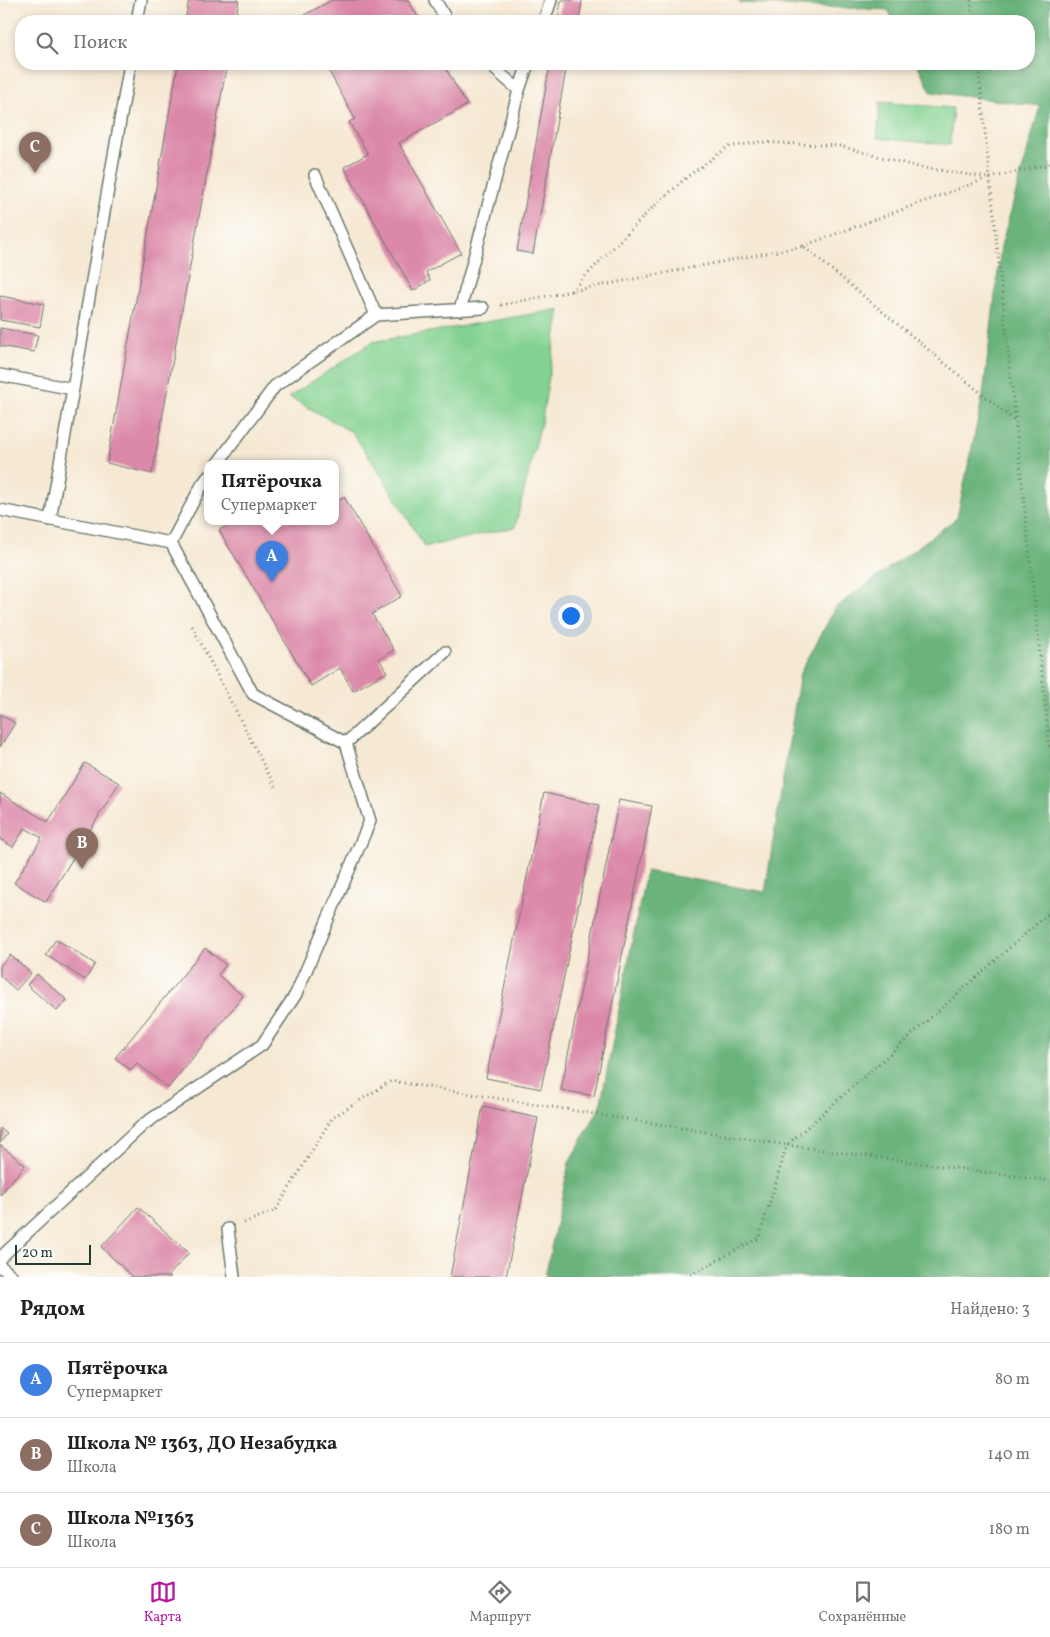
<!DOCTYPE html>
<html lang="ru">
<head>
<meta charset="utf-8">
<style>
	body { margin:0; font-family:Vollkorn,serif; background:#f6f6f6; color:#202124 }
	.scale { position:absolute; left:15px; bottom:12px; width:76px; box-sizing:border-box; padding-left:5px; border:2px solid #1f3d34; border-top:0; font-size:14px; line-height:18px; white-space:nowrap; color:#1f3d34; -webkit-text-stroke:4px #fdfcf7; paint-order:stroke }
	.you { position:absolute; left:570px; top:615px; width:18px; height:18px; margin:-12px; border:4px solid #fff; border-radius:50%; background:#1a73e8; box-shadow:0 0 0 8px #1a73e833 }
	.badge { display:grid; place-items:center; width:32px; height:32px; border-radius:50%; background:#b5179e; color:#fff; font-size:16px; font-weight:700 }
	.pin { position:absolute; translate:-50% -41px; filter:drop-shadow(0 1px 2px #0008) }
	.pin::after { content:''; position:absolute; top:26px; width:18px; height:15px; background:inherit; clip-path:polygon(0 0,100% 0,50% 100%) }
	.popup { position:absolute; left:204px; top:460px; width:135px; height:65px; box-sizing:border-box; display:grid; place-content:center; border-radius:10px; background:#fff; filter:drop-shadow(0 1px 4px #0005); font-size:16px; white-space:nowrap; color:#757577 }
	.popup b { font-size:19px; color:#202124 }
	.popup::after { content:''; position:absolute; left:50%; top:100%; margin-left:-10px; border:10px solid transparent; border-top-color:#fff }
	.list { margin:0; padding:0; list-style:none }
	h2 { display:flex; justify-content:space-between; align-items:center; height:65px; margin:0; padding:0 20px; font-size:21px }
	h2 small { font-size:16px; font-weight:400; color:#757577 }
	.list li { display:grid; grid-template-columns:32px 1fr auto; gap:15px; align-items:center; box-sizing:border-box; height:75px; padding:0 20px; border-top:1px solid #e0e0e0 }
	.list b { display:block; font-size:19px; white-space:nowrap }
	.list p { margin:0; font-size:16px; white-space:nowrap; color:#757577 }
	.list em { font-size:16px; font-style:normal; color:#757577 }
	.icon { flex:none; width:28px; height:28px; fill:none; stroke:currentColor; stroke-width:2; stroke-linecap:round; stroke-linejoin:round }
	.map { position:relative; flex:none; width:1050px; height:1277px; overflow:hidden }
	.search { position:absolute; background:#fff; box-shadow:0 2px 8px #0003; left:15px; right:15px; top:15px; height:55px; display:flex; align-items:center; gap:12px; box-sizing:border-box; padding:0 18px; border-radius:20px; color:#757577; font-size:19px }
	.sheet { height:290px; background:#fff }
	nav { display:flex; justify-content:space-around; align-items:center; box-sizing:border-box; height:70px; border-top:1px solid #e0e0e0; background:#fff; font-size:14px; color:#757577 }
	nav a { display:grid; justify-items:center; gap:2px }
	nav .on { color:#b5179e }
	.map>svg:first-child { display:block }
</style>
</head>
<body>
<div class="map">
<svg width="1050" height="1277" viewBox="0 0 1050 1277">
	<rect width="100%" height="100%" fill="#fdfcf7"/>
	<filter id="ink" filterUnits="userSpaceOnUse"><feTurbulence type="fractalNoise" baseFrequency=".02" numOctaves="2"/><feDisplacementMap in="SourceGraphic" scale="10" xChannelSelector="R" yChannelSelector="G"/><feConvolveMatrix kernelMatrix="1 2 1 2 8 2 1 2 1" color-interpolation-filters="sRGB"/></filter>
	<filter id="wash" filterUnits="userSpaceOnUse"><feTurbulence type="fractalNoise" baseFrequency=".0096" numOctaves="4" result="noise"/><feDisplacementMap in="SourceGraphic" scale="20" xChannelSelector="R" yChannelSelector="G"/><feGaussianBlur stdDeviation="1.12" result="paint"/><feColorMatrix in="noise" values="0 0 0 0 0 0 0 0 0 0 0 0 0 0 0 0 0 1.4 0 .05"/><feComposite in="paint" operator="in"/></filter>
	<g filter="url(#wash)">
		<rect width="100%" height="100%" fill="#f6e9d4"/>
		<path fill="#83d291" stroke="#518862" d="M880,102L953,108L950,145L877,138Z
			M560,309L542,419L515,527L425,547L385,481L352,432L289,397L372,342Z"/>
		<path fill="#6ab47b" stroke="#447858" d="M738,0H1050V1277H545L569,1163L600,1107L646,871L765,892L800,673L836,607L957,518L983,395L1001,246L1040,106L931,92L917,64H1029V21H894L888,10L740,3Z"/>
		<g id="blocks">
			<path fill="#db88a9" d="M189,0H239L235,21H185Z
				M332,0H408L420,21H301L299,18Z
				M561,0H582L579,21H558Z
				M178,64H227L152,474L107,463Z
				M325,64H443L467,105L399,143L461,253L426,272L430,280L413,291L344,167L368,154L349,122L355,119Z
				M550,64H567L533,254L517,251Z
				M0,296L44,304L40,327L0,320Z
				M0,328L38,335L34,352L0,346Z
				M344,497L402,596L372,614L394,650L379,659L387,672L353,691L340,668L311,686L219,530L235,521H336V502Z
				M0,714L15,723L0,747Z
				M85,763L119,783L46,902L14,883L42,838L25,828L13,847L0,839V793L48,822Z
				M544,793L599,805L541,1089L486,1078Z
				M619,800L652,806L594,1096L561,1090Z
				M56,939L95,964L85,980L46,955Z
				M205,948L226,965L218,975L243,996L168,1088L137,1063L131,1070L115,1058Z
				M10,955L31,973L16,990L0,976V966Z
				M37,974L67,1000L57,1011L27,985Z
				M483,1106L538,1118L506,1277H450Z
				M0,1128L7,1134L0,1143Z
				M0,1145L25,1165L0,1195Z
				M138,1207L189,1253L169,1275L171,1277H133L101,1247Z"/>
		</g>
	</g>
	<g filter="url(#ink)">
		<use href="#blocks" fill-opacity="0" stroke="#6a796c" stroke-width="1"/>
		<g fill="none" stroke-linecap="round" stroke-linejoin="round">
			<defs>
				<path id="service" d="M435,0L447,21
					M137,21L141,0
					M544,21L551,0
					M489,64L519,90
					M315,175L376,315
					M460,310L519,90L528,64
					M0,375L73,389
					M218,463L275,386L376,315L483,308
					M0,510L171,543L202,485L208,477
					M50,520L130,64
					M346,743L445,652
					M228,1229L234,1277
					M0,1258L144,1124L262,1045L296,994L370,821L346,743L253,694L171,543
					M0,1266L13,1277"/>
			</defs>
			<use href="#service" stroke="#6a796c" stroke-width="14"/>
			<path stroke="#6a796c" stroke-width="3" stroke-dasharray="1 4" stroke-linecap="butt" d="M971,0L973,21
				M978,64L1050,750
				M803,246L988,178
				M571,291L650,210L687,177L728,147L760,142L840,146L918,167L990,178L1050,164
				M501,305L803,246L1016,422
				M192,626L275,787
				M244,1223L276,1210L332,1118L391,1081L787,1145L1050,912
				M686,1277L759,1238L787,1145L1050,1181"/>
			<use href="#service" stroke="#fff" stroke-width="11"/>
		</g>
	</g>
</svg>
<div class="scale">20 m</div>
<div class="you"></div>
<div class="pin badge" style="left:272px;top:582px;background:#3f7fe0">A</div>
<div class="popup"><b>Пятёрочка</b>Супермаркет</div>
<div class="pin badge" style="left:82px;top:869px;background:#8d6e63">B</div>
<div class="pin badge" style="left:35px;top:173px;background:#8d6e63">C</div>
<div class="search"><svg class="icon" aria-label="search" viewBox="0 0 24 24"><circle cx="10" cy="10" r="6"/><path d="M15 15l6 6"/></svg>Поиск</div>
</div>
<section class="sheet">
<h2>Рядом<small>Найдено: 3</small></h2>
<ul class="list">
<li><span class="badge" style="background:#3f7fe0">A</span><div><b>Пятёрочка</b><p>Супермаркет</p></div><em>80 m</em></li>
<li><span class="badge" style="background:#8d6e63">B</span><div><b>Школа № 1363, ДО Незабудка</b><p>Школа</p></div><em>140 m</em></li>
<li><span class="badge" style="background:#8d6e63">C</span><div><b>Школа №1363</b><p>Школа</p></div><em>180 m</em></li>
</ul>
</section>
<nav>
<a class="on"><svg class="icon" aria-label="map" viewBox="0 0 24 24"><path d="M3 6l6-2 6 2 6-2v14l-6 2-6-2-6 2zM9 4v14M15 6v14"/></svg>Карта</a>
<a><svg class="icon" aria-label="directions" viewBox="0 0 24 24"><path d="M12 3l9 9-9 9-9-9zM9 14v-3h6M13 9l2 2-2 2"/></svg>Маршрут</a>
<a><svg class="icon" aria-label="saved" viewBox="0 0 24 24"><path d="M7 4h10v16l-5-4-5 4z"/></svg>Сохранённые</a>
</nav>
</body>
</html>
